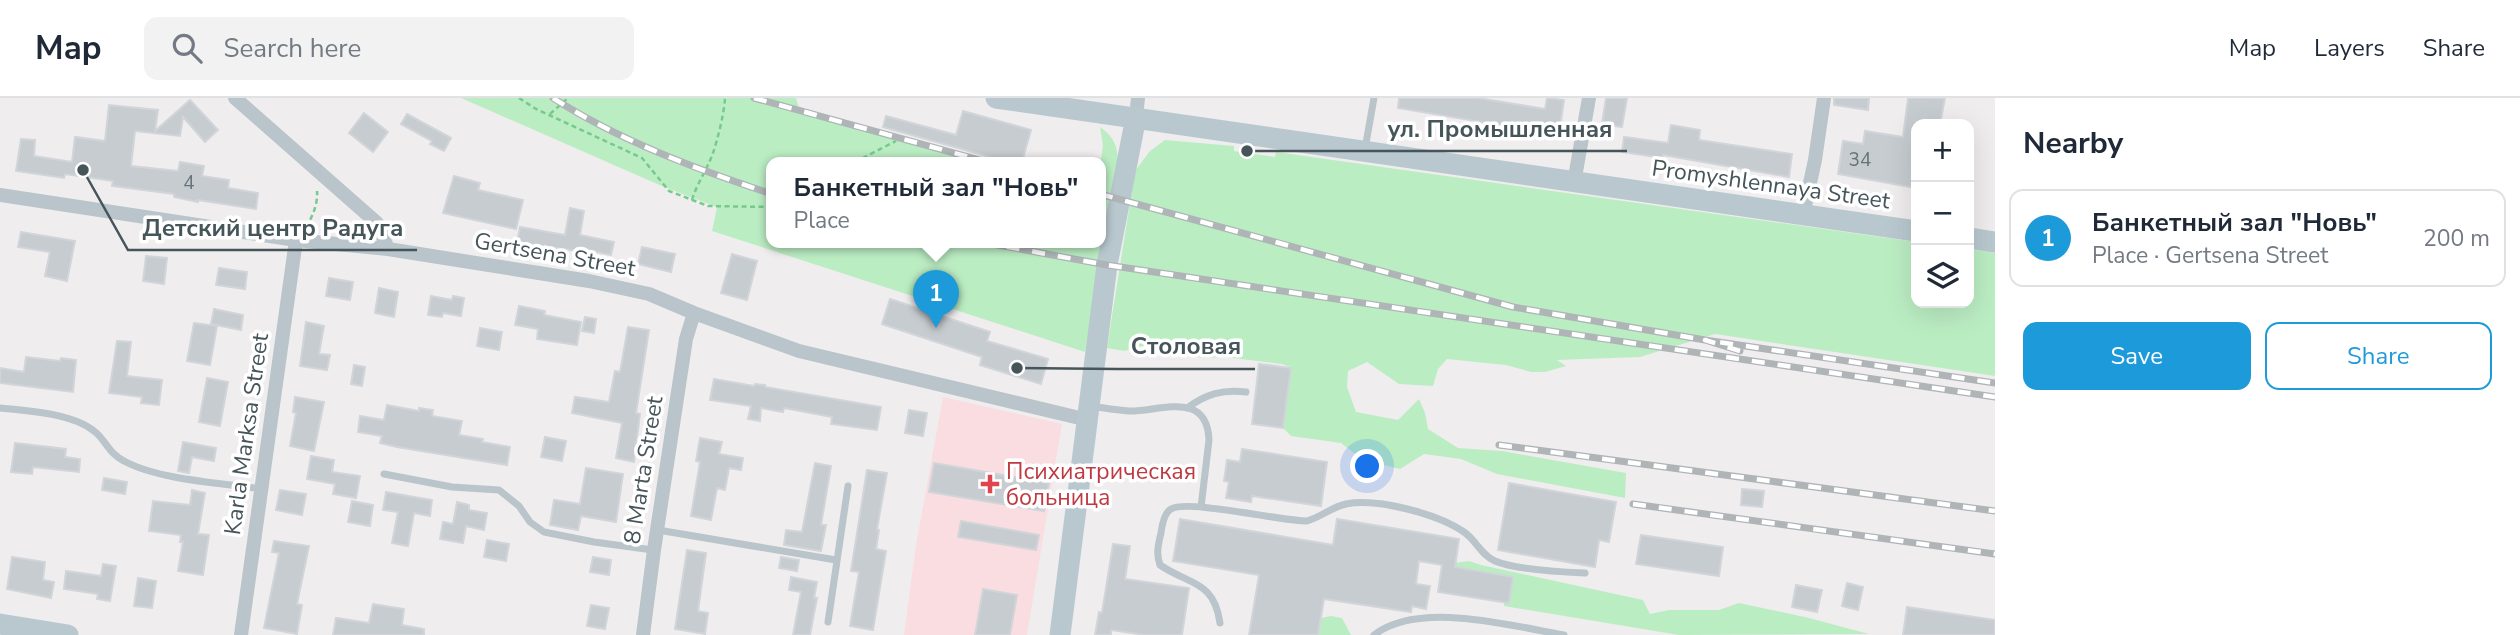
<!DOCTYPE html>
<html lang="en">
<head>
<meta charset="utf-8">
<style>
	body { margin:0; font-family:"Nunito Sans",sans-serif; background:#f2f2f3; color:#1f2937 }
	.controls { position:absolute; right:21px; top:21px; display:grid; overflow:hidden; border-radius:14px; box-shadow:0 7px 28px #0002 }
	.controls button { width:63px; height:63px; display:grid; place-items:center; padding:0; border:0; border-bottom:2px solid #e0e1e3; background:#fff; color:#1f2937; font:35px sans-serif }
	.you { position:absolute; left:1368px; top:369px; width:24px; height:24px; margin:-18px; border:5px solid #fff; border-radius:50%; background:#1a73e8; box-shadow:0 0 0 10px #1a73e833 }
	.badge { display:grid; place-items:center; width:46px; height:46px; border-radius:50%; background:#1d9ada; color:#fff; font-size:23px; font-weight:700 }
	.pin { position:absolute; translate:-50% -58px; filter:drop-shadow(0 2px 4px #0008) }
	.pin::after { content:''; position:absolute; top:37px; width:24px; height:21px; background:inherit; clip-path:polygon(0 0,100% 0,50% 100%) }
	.popup { position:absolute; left:766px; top:59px; width:340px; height:91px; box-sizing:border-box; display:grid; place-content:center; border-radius:14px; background:#fff; filter:drop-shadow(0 2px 5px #0005); font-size:23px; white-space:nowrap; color:#747a83 }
	.popup b { font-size:26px; color:#1f2937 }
	.popup::after { content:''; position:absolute; left:50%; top:100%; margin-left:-14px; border:14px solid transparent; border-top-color:#fff }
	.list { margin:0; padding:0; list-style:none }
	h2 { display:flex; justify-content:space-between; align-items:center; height:91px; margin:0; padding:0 28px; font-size:30px }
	h2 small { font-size:23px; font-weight:400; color:#747a83 }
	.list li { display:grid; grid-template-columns:46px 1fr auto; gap:21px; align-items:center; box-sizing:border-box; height:98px; margin:0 14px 14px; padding:0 14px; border:2px solid #e0e1e3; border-radius:14px }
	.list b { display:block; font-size:26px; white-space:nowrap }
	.list p { margin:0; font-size:23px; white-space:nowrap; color:#747a83 }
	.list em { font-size:23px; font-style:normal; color:#747a83 }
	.actions { display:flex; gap:14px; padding:21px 28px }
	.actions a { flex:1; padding:16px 0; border:2px solid #1d9ada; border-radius:14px; text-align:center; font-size:24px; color:#1d9ada }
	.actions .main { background:#1d9ada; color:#fff }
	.icon { flex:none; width:38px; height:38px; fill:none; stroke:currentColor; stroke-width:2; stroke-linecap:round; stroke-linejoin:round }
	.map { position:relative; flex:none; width:1995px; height:537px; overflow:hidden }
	header { display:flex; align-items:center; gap:42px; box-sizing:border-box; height:98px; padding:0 35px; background:#fff; border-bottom:2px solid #e0e1e3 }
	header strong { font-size:33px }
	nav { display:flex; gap:38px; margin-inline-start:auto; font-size:24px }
	.search { width:490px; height:63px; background:#f2f2f3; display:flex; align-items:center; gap:18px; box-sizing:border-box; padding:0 24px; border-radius:14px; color:#747a83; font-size:26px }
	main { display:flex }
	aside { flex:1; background:#fff }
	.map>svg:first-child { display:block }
</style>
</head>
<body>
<header>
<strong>Map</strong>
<div class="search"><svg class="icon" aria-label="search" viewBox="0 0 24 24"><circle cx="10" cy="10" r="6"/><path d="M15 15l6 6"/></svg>Search here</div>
<nav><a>Map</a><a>Layers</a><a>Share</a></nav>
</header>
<main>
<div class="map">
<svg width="1995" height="537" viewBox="0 0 1995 537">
	<rect width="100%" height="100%" fill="#f0edee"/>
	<path fill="#fadde1" d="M943,299L1062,326L1027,537H904L916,447Z"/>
	<path fill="#bbedc3" d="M461,0H796L799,10L996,64H772V144H1100V69L1103,47L1100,29C1114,39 1118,48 1118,65L1085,254L712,133L717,109L664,89Z
		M1165,42L1234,48V53L1275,59L1276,54L1916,144V205H1969V151L1995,155V278L1715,236L1640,259L1557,262L1566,268L1545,274H1531L1506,267L1447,261L1438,271L1433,288L1399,286L1367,264L1348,273L1347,289L1356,314L1398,322L1419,301L1425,315L1428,331L1458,350L1502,353L1626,375L1625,400L1497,376L1461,361L1424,356L1400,371L1363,362L1341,345L1291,338L1283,330L1290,269L1282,266L1224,259L1201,260L1175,250L1137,248L1125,253L1107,250L1135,73L1150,53Z
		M1469,463L1481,467L1643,502L1650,516L1669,512H1719L1739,505L1809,520L1869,536L1679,537L1504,508V504H1509L1513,479L1481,473L1477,500L1470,499L1474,472L1455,469V465Z
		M1331,518L1342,520L1351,537H1318L1321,520Z"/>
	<path fill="#c7ccd0" stroke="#d1d5d9" stroke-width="2" d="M1399,0H1478L1545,11L1547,0L1564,2L1559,37L1398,10Z
		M1606,0H1627L1622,29L1602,26Z
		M1834,0H1869L1868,12L1834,7Z
		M1908,0H1945L1940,26H1916V90L1838,76L1843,43L1863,46L1865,33L1903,39Z
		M190,2L218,32L205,44L183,19L180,38L135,33L131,68L178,73L180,64L204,68L202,78L229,82L228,90L258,95L256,111L198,102V104L174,99V96L112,88L113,83L65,76L64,80L16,73L21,41L35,42L34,58L72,64L75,39L105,43L109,7L158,12L155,33Z
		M963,13L1031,32L1022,64H1008L883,29L886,18L956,37Z
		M364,15L388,34L373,54L349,35Z
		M407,16L451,40L444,53L430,46L432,43L401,26Z
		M1671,27L1700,32L1699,42L1792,56L1789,79L1663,57L1662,60L1622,54L1624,39L1668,45Z
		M454,78L480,85L478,92L523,102L516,131L443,115Z
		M570,110L584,113L580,137L614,144L611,157L577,150V153L517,144L520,129L565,137Z
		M21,134L75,143L67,183L45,178L50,154L18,149Z
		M642,149L675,156L671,174L638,166Z
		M732,156L757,163L747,202L721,195Z
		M146,158L167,160L164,186L143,183Z
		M219,170L247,174L245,191L216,187Z
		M329,180L353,184L350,202L326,198Z
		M379,190L398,194L394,219L375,215Z
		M431,198L452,202L453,198L464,200L461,218L443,215L442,219L428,217Z
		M890,201L990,234L987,243L1048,261L1041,286L980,267L982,259L882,226Z
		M519,208L545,213L544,217L581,224L577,247L537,241L538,231L515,227Z
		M214,211L243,217L241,232L211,226Z
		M585,219L596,221L594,235L582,233Z
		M306,224L324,228L319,256L330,257L327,272L300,268Z
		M194,225L217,228L210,267L187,263Z
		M628,229L649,232L636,315L640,316L634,364L616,360L622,325L572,315L575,299L609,304L615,273L620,274Z
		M480,230L502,234L499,252L477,248Z
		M117,243L131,244L127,278L162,282L159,307L141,305L142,299L109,295Z
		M26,259L60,263L61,260L76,262L73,294L0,285V270L24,274Z
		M1259,266L1291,270L1283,330L1252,326Z
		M354,267L365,269L362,288L351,286Z
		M207,280L228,284L220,328L199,324Z
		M714,281L754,288L755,286L765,287V289L881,309L877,332L831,326L832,319L784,310L783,314L761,310L760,323L748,321L751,308L710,302Z
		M295,299L324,304L314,353L290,348L296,315L293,314Z
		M387,307L419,313V310L433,312L432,318L462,323L459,337L483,341L482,344L510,349L507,367L397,349L380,345L382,338L358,334L360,318L384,322Z
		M909,312L927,315L923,338L905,335Z
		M545,339L566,343L562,363L541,359Z
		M700,340L722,344L719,356L743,360L741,372L729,370L725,392L717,390L711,422L691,418L700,364L696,363Z
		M183,344L216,350L214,363L192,359L189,375L178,373Z
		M15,345L66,351L65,359L80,361L79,374L33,369L32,376L11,374Z
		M1242,351L1327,364L1321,408L1252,398L1251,404L1226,400L1229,384L1224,383L1227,362L1240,364Z
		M311,358L334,362L332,374L360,378L356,400L333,396L335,386L307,381Z
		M815,365L831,368L821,427H826L821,453L784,447L786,432L802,434Z
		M934,365L1049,385L1044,413L929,394Z
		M586,370L623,376L616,424L581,418L578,432L550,427L554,402L580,406Z
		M867,372L887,375L877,431L879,432L876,451L886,453L873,532L850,528L859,474L851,473Z
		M104,380L127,384L125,396L102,392Z
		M1509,385L1616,404L1609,444L1599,442L1595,469L1498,452Z
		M1742,391L1764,393L1762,409L1741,407Z
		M192,392L205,395L198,436L209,437L203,477L178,473L183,444H180L181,437L149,433L153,403L190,407Z
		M280,392L306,396L302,417L276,412Z
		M386,394L432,402L430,418L414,415L408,448L392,445L398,414L383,412Z
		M352,403L373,407L370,428L348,424Z
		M457,404L469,407V412L487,415L484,432L466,428L463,445L440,441L443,424L453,426Z
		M1180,421L1333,447L1337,421L1459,441L1455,469L1513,479L1509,505L1438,494L1442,467L1419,463L1416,486L1430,488L1426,511L1412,508L1411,514L1324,501L1318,537H1249L1259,477L1173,463Z
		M961,423L1039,437L1036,452L958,439Z
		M1641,437L1723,449L1719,478L1636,466Z
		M487,442L509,446L506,463L484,459Z
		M274,443L309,448L297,506L302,507L297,536L264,530L279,455L272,454Z
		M1113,446L1130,448L1125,481L1189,490L1182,537H1145L1111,532V537H1095L1099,514L1102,515Z
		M687,452L706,455L698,513L708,515L705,536L675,531Z
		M12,459L45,464L43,482L54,484L51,500L7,491Z
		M593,459L611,462L609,477L590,474Z
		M781,459L799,462L797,473L779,470Z
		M103,466L116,468L110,503L97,501L98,496L64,491L66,473L101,478Z
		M791,479L817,484L814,500H817L810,537H793L801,494L789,492Z
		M138,480L156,483L152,510L134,508Z
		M1847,485L1863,489L1858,512L1842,508Z
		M1796,487L1822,492L1817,514L1792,509Z
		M983,491L1017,497L1010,537H975Z
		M373,506L404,511L402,527L424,531V537H333L336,520L369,525Z
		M591,507L609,510L605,531L587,528Z
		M1907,509L1995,522V537H1903Z"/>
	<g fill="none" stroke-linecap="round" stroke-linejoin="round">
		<path stroke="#75ca8c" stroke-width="2.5" stroke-dasharray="5 3.5" stroke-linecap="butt" d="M519,0L536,11L642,60L669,93L708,108L772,109
			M550,16L568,0
			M855,64L896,43
			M692,102C697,85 707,72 713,55C718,40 724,16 725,0
			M306,129C313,118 318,105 317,93"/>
		<path stroke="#b9c5ca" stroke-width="7" d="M1365,51L1374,0
			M1090,308C1103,310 1116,312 1129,313C1158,314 1207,291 1209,342L1201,409
			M0,310C28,313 72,315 94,333C106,342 108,355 124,363C159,382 221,385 262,391
			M1187,310C1206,296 1223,291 1246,294
			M384,376L452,389L499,392L519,408L530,424L544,434L594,444L653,452
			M658,432L836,462
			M828,524L848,388
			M1220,525C1214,482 1189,487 1160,467C1156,456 1158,447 1161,435C1162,427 1164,415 1171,411C1187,401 1281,423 1307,423C1321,419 1332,409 1346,406C1378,400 1438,416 1464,434C1476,442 1481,457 1495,463C1516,472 1561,474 1585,475
			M1374,537C1419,502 1511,528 1564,537"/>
		<path stroke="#b9c5ca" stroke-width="14" d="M235,0L377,125L388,151
			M1136,19L1138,0
			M1574,85L1589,0
			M0,97L296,142L388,151L589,183L649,196L694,215L799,253L1088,322
			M1803,117L1815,62L1824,0
			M241,537L296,142
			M643,537L654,452L686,241L694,215"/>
		<path stroke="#b9c8cf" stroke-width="21" d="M996,0L1916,133
			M1969,140L1995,144
			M0,526L68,537
			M1060,537L1107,167L1136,19"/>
		<defs>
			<path id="rail" d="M553,0C620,43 696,71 772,96
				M754,0L987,64
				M1100,96L1513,209L1705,242
				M981,144L1107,167L1995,299
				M1740,253L1705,242L1995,285
				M1499,347L1995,413
				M1633,406L1995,456"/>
		</defs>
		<use href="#rail" stroke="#afb4b7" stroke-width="7"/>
		<use href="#rail" stroke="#fff" stroke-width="4.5" stroke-dasharray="13" stroke-linecap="butt"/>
	</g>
	<path fill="#e0444e" stroke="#fff" stroke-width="2.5" d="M986.5 375.5h7v7h7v7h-7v7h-7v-7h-7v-7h7z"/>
	<g text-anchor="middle" stroke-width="7" stroke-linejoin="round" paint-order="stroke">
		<g font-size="19" fill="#667378">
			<text x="1860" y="68">34</text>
			<text x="189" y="91">4</text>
		</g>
		<g font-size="23" fill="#46555a" stroke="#fff">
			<text transform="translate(1771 86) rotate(8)" y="8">Promyshlennaya Street</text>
			<text transform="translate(555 156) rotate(10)" y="8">Gertsena Street</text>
			<text transform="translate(246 336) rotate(-82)" y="8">Karla Marksa Street</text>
			<text transform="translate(643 372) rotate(-81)" y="8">8 Marta Street</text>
		</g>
		<g font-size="23" fill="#be3a42" stroke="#fff" text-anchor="start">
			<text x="1006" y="381">Психиатрическая<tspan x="1006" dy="26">больница</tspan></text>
		</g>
	</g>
	<path fill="none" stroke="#46555a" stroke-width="2.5" d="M1247 53L1374 53H1627M83 72L128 152H417M1017 270L1117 271H1255"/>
	<g fill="#46555a" stroke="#fff" stroke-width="2.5">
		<circle cx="1247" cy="53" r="7"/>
		<circle cx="83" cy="72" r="7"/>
		<circle cx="1017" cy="270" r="7"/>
	</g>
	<g font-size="24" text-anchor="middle" font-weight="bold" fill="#46555a" stroke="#fff" stroke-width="7" stroke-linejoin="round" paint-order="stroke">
		<text x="1500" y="39">ул. Промышленная</text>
		<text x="273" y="138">Детский центр Радуга</text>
		<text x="1186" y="256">Столовая</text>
	</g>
</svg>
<div class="controls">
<button>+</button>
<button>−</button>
<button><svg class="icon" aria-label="layers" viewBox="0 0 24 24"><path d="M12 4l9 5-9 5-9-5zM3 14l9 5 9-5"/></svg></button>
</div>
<div class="you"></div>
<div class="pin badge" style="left:936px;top:230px">1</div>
<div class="popup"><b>Банкетный зал &quot;Новь&quot;</b>Place</div>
</div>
<aside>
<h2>Nearby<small></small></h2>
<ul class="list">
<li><span class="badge">1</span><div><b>Банкетный зал &quot;Новь&quot;</b><p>Place · Gertsena Street</p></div><em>200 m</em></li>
</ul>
<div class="actions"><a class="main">Save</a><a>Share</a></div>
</aside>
</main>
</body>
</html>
